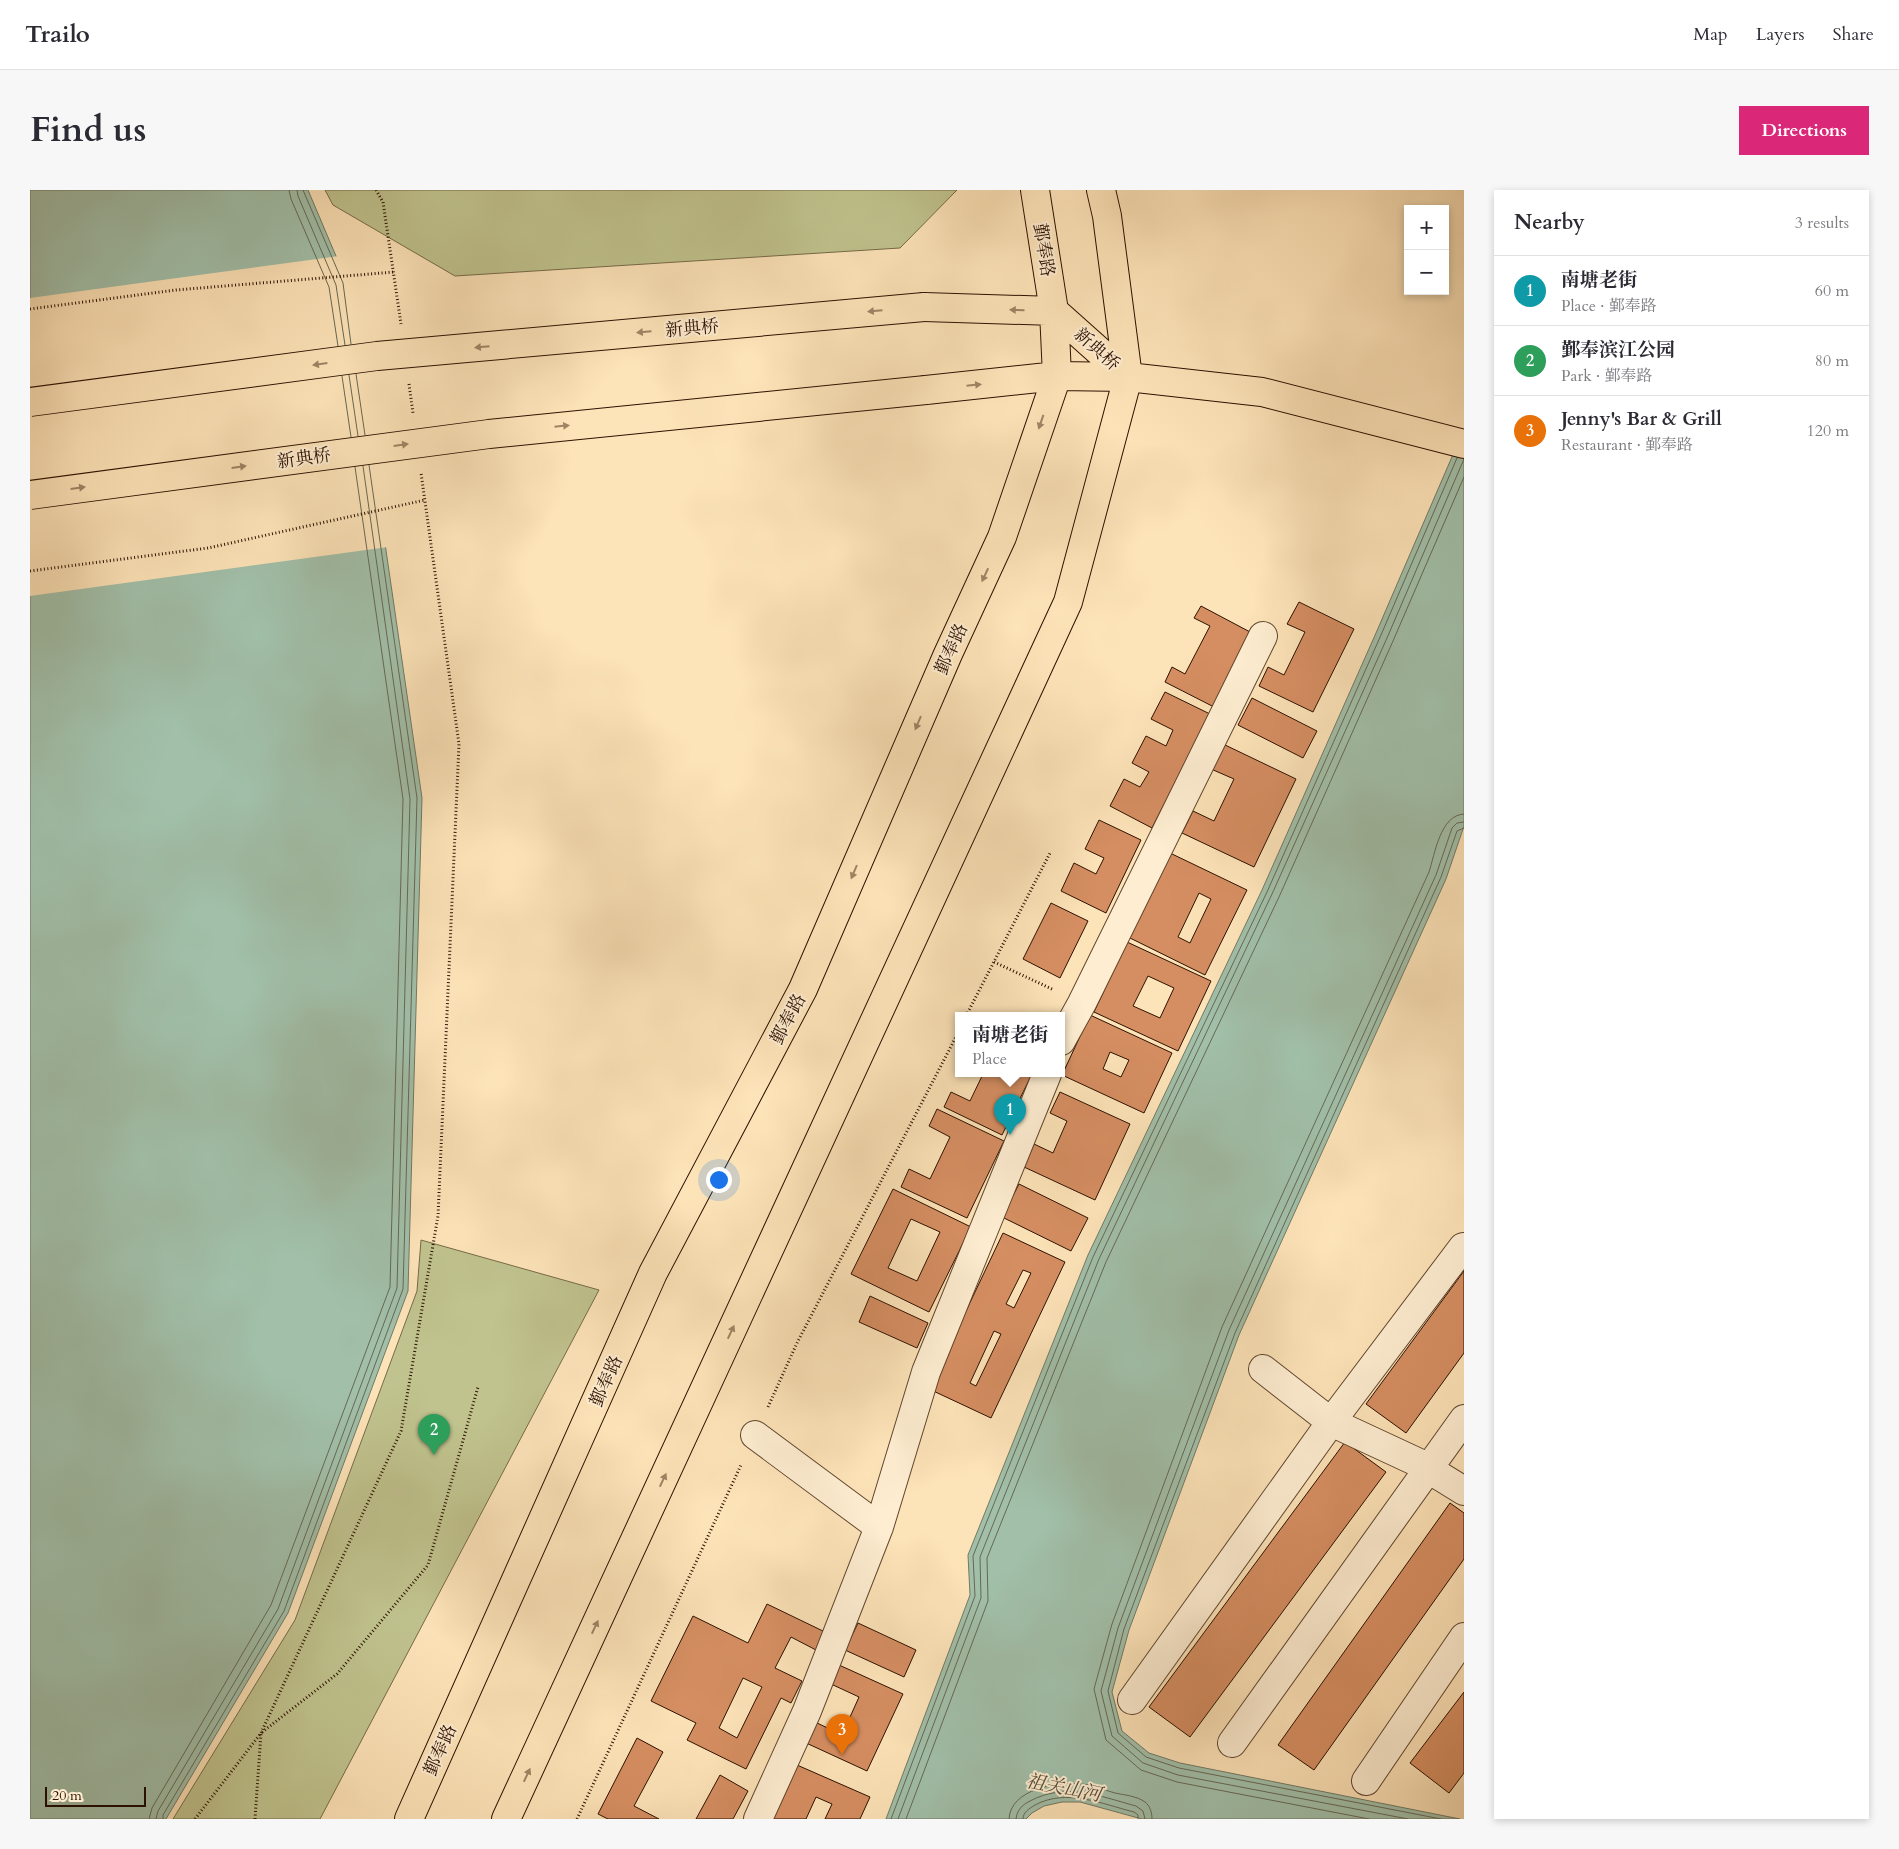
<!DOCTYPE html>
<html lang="en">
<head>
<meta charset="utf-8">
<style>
	body { margin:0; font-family:Cardo,"Noto Serif SC",serif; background:#f7f7f7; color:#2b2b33 }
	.controls { position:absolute; right:15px; top:15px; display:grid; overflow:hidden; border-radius:0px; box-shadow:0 2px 8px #0003 }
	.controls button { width:45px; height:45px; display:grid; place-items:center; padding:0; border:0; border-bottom:1px solid #e1e1e2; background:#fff; color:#2b2b33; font:25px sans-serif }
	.scale { position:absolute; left:15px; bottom:12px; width:101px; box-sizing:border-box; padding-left:5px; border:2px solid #2c1100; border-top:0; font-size:14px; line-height:18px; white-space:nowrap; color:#2c1100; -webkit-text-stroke:4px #feedd1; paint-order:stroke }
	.you { position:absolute; left:688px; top:989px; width:18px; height:18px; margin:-12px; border:4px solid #fff; border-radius:50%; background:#1a73e8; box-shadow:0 0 0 8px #1a73e833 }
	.badge { display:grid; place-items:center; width:32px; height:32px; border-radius:50%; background:#db2777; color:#fff; font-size:16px; font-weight:700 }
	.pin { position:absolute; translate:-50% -41px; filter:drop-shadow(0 1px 2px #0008) }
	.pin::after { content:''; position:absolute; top:26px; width:18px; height:15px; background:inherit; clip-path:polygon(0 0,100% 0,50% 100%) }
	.popup { position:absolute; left:925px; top:822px; width:110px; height:65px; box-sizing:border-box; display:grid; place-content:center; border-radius:0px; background:#fff; filter:drop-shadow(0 1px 4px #0005); font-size:16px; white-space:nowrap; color:#7c7c81 }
	.popup b { font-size:19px; color:#2b2b33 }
	.popup::after { content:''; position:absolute; left:50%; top:100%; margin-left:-10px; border:10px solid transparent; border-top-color:#fff }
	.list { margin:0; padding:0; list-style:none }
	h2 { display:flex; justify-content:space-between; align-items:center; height:65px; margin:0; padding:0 20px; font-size:21px }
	h2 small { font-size:16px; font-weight:400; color:#7c7c81 }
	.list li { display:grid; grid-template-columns:32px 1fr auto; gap:15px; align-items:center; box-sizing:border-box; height:70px; padding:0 20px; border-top:1px solid #e1e1e2 }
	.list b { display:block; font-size:19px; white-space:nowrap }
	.list p { margin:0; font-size:16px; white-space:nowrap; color:#7c7c81 }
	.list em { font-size:16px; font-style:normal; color:#7c7c81 }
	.map { position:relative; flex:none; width:1434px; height:1629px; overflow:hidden; border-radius:0px }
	header { display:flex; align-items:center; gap:30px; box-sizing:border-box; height:70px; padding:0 25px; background:#fff; border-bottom:1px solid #e1e1e2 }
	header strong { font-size:24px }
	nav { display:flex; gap:28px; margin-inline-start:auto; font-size:18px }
	.intro { display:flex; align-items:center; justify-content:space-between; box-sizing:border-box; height:120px; padding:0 30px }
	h1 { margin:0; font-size:35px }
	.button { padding:12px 22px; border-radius:0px; background:#db2777; color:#fff; font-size:18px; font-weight:700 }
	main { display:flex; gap:30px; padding:0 30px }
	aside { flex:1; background:#fff; border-radius:0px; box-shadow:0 2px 8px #0003 }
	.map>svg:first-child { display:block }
</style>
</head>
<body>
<header>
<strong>Trailo</strong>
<nav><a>Map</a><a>Layers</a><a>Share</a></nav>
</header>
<div class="intro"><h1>Find us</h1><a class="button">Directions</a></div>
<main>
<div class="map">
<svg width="1434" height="1629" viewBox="0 0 1434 1629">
	<rect width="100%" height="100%" fill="#fde3b8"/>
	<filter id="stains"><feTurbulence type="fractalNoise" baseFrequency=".004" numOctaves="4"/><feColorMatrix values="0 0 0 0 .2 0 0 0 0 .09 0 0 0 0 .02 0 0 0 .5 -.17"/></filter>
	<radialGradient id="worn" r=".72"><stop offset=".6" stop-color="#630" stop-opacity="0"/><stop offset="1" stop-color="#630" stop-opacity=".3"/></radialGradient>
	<path fill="#c0c38e" stroke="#766a47" d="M295,0H927L870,58L425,86L303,15Z
		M391,1050L569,1100L290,1629H143L265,1430L387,1101Z"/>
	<path fill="#a1bfa9" stroke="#727965" d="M0,0H278L317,92L392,608L378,1101L258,1423L136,1629H0Z
		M1434,239V636L1416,689L1209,1145L1099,1440L1082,1502L1092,1541L1119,1563L1150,1573L1430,1629H1112L1050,1612H1032L1014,1616L1002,1623L996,1629H856L940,1405L938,1365L1058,1065L1232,700L1346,443Z"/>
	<path fill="#fde3b8" d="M309,66L320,91L358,357L0,406V108Z"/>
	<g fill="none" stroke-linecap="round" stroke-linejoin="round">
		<path stroke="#666854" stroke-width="1" d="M259,0L261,9L299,97L308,156
			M267,0L268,6L306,95L315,155
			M273,0L313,93L321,154
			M326,184L335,245
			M319,185L328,246
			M312,186L321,247
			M119,1629L122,1618L241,1415L360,1097L373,609L325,277
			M126,1629L128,1621L248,1419L367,1098L380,609L333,276
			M133,1629V1625L254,1421L373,1099L387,608L339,275
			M861,1629L945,1406L943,1366L1063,1067L1237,702L1351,445L1427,268
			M868,1629L951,1408L950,1367L1069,1069L1242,704L1357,448L1434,269
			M876,1629L958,1411L957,1368L1076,1072L1249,707L1363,451L1434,287
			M979,1629C980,1599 1028,1591 1052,1594C1063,1595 1074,1600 1085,1603C1094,1605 1107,1606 1115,1612C1120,1616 1122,1622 1122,1629
			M986,1629C987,1620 992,1615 1000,1611C1036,1592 1069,1606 1106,1616L1113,1621L1115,1629
			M993,1629C993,1622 999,1619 1005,1615C1037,1598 1072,1614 1104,1622L1108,1625V1629
			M1339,1629L1147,1592L1111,1580L1076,1550L1064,1499L1082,1434L1192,1137L1399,682C1405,664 1410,625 1434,624
			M1378,1629L1148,1585L1113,1573L1082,1546L1071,1501L1088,1438L1199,1140L1406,685L1422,638L1427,633L1434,632
			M1411,1629L1149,1578L1116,1567L1088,1543L1078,1501L1094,1439L1205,1143L1411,687L1427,641L1434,638"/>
	</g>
	<path fill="#d58e62" stroke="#2c1100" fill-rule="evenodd" d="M1269,412L1324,439L1283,522L1229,496L1238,477L1254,485L1275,442L1257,434Z
		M1171,416L1222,443L1184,517L1135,492L1142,477L1155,484L1180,436L1164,428Z
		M1135,502L1180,524L1122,638L1080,616L1094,589L1110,597L1119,582L1102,573L1116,546L1136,556L1143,540L1121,529Z
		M1222,508L1287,541L1273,568L1208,535Z
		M1193,554L1266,589L1224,677L1152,643L1163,621L1184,631L1204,589L1181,579Z
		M1069,630L1111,650L1076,723L1031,701L1044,673L1066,684L1074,668L1055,659Z
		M1140,663L1217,700L1175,785L1098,747ZM1169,703L1181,709L1160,753L1148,747Z
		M1021,713L1058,731L1030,788L993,769Z
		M1097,752L1181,791L1148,861L1064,822ZM1118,786L1144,798L1130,828L1103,816Z
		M1060,825L1142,863L1114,923L1032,885ZM1080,862L1099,870L1091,887L1073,879Z
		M953,884H1002L972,945L914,917L921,902L940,911Z
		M1030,902L1100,934L1065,1010L994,977L1004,954L1023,963L1037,931L1020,923Z
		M907,919L974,951L937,1028L871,997L879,979L900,989L920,947L899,936Z
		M989,994L1058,1028L1041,1061L972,1027Z
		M863,999L941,1037L899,1122L821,1084ZM881,1029L910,1042L887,1091L858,1078Z
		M973,1043L1035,1072L961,1228L899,1199ZM993,1080L1001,1083L984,1118L976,1114ZM964,1141L971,1144L946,1196L940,1193Z
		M1434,1081V1163L1376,1243L1336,1214Z
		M840,1106L898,1133L887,1158L829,1132Z
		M1315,1252L1356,1282L1160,1547L1119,1517Z
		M1420,1313L1434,1323V1369L1284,1580L1248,1555Z
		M737,1414L795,1442L786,1460L761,1447L745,1478L772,1491L761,1513L751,1508L716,1579L657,1550L666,1533L621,1511L663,1426L718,1453ZM713,1488L732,1497L707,1548L689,1538Z
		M828,1433L886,1460L874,1487L815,1460Z
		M809,1475L873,1504L837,1581L774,1552L783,1531L812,1545L829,1507L801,1494Z
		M1434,1502V1583L1419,1603L1380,1573Z
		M607,1548L633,1562L604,1616L629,1629H578L568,1624Z
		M767,1575L840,1607L830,1629H795L802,1614L786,1607L776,1629H742Z
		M690,1585L718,1601L703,1629H666Z"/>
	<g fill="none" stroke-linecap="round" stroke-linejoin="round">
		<defs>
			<path id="minor" d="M1031,851L1052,813L1233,446
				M1233,1179L1301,1232L1387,1272L1434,1301
				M725,1245L849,1337
				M1102,1510L1301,1232L1433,1057
				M1202,1553L1434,1229
				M1336,1591L1434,1447
				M728,1629L777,1521L849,1337L896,1182L1017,884"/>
			<path id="major" d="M894,117L1024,121L1098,187
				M896,200L1027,186L1098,187L1232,202L1434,254
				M379,1629L623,1083L773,799L918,464L972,347L1027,186L1024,121L1005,0
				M476,1629L1038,412L1098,187L1077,26L1071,0"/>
		</defs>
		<use href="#minor" stroke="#60462e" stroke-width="30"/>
		<use href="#major" stroke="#2c1100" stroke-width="30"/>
		<path stroke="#2c1100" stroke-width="3" stroke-dasharray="1 2.5" stroke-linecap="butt" d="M346,0L353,12L371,134
			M0,119L146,100L364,82
			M379,194L383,223
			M0,381L178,358L395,310
			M964,772L1024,800
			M936,826L1020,663
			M738,1217L767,1153L929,841
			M165,1629L231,1543L371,1241L408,1026L429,554L391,283
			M225,1629L231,1543L307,1484L398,1375L448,1197
			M547,1629L711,1275"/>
		<use href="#minor" stroke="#feedd1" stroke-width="28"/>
		<use href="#major" stroke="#fde3b8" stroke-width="28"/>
		<defs>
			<path id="major-bridge" d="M0,212L347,166L894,117
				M0,305L459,244L896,200"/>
		</defs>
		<use href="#major-bridge" stroke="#2c1100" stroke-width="30" stroke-linecap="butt"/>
		<use href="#major-bridge" stroke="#fde3b8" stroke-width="28"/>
	</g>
	<defs><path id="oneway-solid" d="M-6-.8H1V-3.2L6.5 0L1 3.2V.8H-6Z" transform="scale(1.25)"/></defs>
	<g fill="#9f8465">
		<use href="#oneway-solid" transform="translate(987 120) rotate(-178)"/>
		<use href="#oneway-solid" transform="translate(845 121) rotate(175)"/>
		<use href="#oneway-solid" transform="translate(614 142) rotate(175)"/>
		<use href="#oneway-solid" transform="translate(452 157) rotate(175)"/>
		<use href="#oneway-solid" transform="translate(290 174) rotate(172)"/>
		<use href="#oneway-solid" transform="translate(944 195) rotate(-6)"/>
		<use href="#oneway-solid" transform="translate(1011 232) rotate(109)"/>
		<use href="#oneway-solid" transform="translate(532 236) rotate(-6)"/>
		<use href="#oneway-solid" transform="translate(371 255) rotate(-8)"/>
		<use href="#oneway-solid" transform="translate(209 277) rotate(-8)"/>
		<use href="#oneway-solid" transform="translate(48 298) rotate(-8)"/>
		<use href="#oneway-solid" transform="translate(955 385) rotate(115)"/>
		<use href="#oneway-solid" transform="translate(888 533) rotate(113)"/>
		<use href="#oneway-solid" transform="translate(824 682) rotate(113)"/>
		<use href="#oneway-solid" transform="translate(701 1142) rotate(-65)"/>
		<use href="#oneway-solid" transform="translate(633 1290) rotate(-65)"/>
		<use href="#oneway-solid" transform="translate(565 1437) rotate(-65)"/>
		<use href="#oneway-solid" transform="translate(497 1585) rotate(-65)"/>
	</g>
	<g text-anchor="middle" stroke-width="4" stroke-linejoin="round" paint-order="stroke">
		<g font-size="18" fill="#2c1100" stroke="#feedd1">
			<text transform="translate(1014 60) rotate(81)" y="6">鄞奉路</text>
			<text transform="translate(662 138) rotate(-5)" y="6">新典桥</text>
			<text transform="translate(1067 159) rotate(42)" y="6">新典桥</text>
			<text transform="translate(274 268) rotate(-8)" y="6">新典桥</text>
			<text transform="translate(921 459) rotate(-66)" y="6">鄞奉路</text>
			<text transform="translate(758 829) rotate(-62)" y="6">鄞奉路</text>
			<text transform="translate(576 1191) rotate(-66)" y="6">鄞奉路</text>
			<text transform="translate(410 1560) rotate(-66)" y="6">鄞奉路</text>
		</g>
		<g font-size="19" font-style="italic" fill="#554e3b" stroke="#feedd1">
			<text transform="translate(1034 1597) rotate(11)" y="7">祖关山河</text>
		</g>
	</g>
	<rect width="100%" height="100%" filter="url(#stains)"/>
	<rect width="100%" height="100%" fill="url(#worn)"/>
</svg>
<div class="controls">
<button>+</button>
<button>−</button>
</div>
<div class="scale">20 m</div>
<div class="you"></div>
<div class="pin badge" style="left:980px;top:945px;background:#0f9aa8">1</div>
<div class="popup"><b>南塘老街</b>Place</div>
<div class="pin badge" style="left:404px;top:1265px;background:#2e9e5b">2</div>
<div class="pin badge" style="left:812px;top:1565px;background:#e8710a">3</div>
</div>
<aside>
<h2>Nearby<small>3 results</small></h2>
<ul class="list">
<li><span class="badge" style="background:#0f9aa8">1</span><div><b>南塘老街</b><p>Place · 鄞奉路</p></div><em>60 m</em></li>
<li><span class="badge" style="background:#2e9e5b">2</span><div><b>鄞奉滨江公园</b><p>Park · 鄞奉路</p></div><em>80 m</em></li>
<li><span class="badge" style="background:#e8710a">3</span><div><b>Jenny's Bar &amp; Grill</b><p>Restaurant · 鄞奉路</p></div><em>120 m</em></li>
</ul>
</aside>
</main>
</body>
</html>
